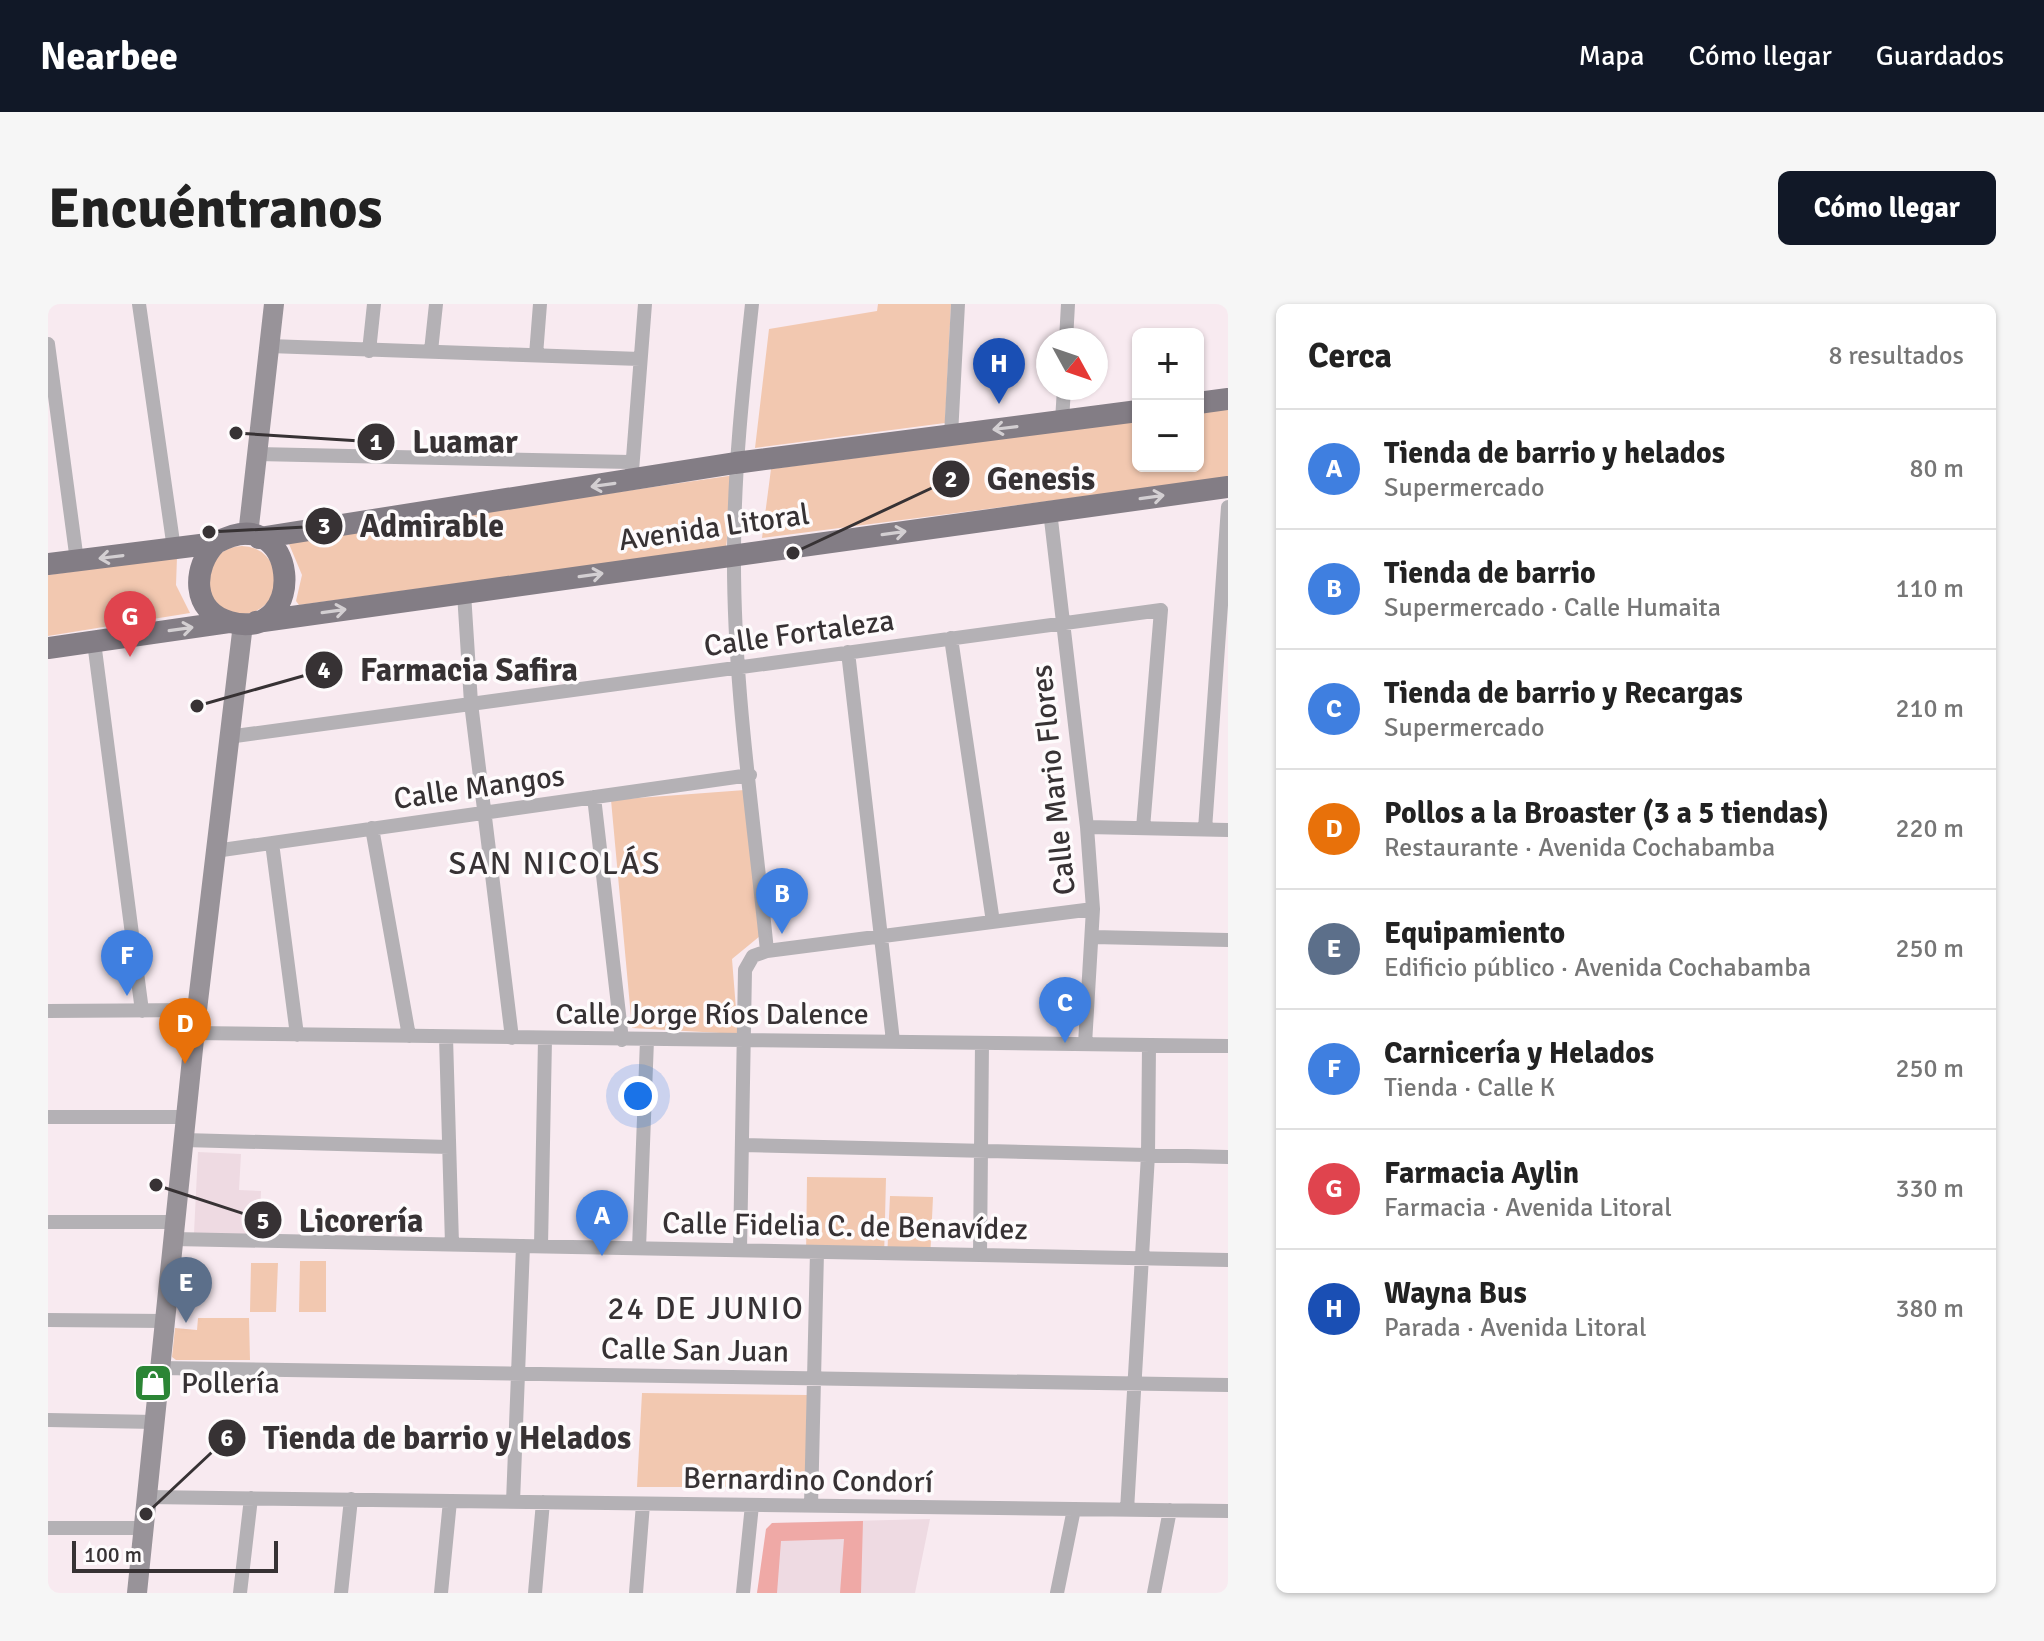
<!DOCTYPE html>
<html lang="es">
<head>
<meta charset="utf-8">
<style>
	body { margin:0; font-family:Signika,sans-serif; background:#f6f6f6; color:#222 }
	.controls { position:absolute; right:24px; top:24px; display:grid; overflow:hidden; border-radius:12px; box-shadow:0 2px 6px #0004 }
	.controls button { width:72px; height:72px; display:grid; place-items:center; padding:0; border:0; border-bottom:2px solid #e0e0e0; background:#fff; color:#222; font:40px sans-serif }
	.compass { position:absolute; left:988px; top:24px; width:72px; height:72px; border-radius:50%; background:#fff; box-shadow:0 2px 6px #0004; rotate:130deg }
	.scale { position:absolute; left:24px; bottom:20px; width:206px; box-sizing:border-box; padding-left:8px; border:4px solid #373234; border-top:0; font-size:22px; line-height:28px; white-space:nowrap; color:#373234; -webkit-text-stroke:6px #fefbfc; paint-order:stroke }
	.you { position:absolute; left:590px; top:792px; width:28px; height:28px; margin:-20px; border:6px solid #fff; border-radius:50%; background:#1a73e8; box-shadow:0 0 0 12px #1a73e833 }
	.badge { display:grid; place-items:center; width:52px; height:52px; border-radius:50%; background:#111827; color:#fff; font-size:26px; font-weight:700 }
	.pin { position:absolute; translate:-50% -66px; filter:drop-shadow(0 2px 4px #0008) }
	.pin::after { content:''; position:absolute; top:42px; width:28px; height:24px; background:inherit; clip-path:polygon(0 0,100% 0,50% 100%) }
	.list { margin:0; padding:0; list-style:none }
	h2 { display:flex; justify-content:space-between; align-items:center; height:104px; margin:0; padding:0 32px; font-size:34px }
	h2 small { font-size:26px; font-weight:400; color:#767676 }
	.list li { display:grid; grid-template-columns:52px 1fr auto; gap:24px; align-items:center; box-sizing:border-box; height:120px; padding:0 32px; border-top:2px solid #e0e0e0 }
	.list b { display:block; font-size:30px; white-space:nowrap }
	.list p { margin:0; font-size:26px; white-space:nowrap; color:#767676 }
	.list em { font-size:26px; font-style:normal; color:#767676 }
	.map { position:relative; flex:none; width:1180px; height:1289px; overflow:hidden; border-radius:12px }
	header { display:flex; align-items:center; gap:48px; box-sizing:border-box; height:112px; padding:0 40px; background:#111827; color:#fff }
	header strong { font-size:38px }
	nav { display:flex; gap:44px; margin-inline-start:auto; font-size:28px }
	.intro { display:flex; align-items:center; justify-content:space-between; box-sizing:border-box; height:192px; padding:0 48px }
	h1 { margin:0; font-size:56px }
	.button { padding:20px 36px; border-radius:12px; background:#111827; color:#fff; font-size:28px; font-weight:700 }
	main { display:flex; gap:48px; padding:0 48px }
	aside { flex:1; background:#fff; border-radius:12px; box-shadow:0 2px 6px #0004 }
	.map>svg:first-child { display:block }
</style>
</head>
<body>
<header>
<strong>Nearbee</strong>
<nav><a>Mapa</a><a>Cómo llegar</a><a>Guardados</a></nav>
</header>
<div class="intro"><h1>Encuéntranos</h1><a class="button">Cómo llegar</a></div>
<main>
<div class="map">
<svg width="1180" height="1289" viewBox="0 0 1180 1289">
	<rect width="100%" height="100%" fill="#f8eaf0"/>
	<path fill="#eedae2" d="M150,848L193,850L191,886L213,887L211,932L146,929Z
		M882,1215L867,1289H709L724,1219Z"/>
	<path fill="#f2c8b0" d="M830,0H903L897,119L707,144L721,25L829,7Z
		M1180,105V174L714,234L723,165L1090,117V162H1150V109Z
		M687,171L678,243L251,301L248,297L254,271L241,240L243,236Z
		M160 276a34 34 0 1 1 68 0a34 34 0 1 1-68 0Z
		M129,253L128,281L142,309L0,332V271Z
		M697,486L712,632L684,655L690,730L584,724L563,496Z
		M759,873L838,874L836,955L758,954Z
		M842,892L885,893L882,956L839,955Z
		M252,957H278V1008H251Z
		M203,959H230L228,1008H202Z
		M150,1014H201L202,1056H128L124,1053L127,1024L149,1026Z
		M594,1089L759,1091L758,1183H589Z"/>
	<path fill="#efa9a6" d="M815,1217L813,1289H792L796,1235L733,1237L729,1289H709L718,1225L724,1219Z"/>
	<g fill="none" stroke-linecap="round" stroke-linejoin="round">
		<path stroke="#b4b1b5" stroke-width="14" d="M91,0L126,245
			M1018,36L1020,0
			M0,40L29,257
			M221,42L592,55
			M321,47L326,0
			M383,47L388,0
			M488,51L492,0
			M1014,117L1016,84
			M903,131L910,0
			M209,150L582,158
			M584,167L597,0
			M1002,207L1039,523L1045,605L1037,740
			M416,289L423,399L464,734
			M903,334L945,618
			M46,338L94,707
			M800,348L845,737
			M180,433L1113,306L1095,524
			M546,493L574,736
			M1039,523L1180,526
			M324,524L361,732
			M1157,525L1180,203
			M224,539L249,731
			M167,547L702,471
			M1045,633L1180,636
			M719,647L1045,605
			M0,707L149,706
			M147,729L1180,742
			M398,733L404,940
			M0,813H138
			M136,836L401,843
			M694,841L1180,853
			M0,918H127
			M126,935L1180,956
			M493,942L497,735
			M591,944L599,736
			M692,946L697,666L705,652L719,647C706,515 685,381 686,248C686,165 695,83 704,0
			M932,951L934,739
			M0,1016L117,1017
			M112,1064L1180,1081
			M0,1116L107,1118
			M99,1193L1180,1207
			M465,1198L475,942
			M763,1202L769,948
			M1079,1206L1100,851L1101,741
			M0,1224H96
			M192,1289L203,1194
			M293,1289L303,1195
			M393,1289L402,1197
			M487,1289L495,1198
			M588,1289L595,1200
			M695,1289L704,1201
			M1009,1289L1026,1205
			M1106,1289L1122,1206"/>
		<path stroke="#989399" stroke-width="20" d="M200,231L226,0
			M89,1289L149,706L195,320"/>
		<path stroke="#837d85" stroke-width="22" d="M1150,99L1180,95
			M211,234L687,159L1090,107
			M0,260L168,239C251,192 262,340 182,318C143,308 144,263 168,239
			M208,318L1180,183
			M0,344L181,318"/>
	</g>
	<defs><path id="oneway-shaft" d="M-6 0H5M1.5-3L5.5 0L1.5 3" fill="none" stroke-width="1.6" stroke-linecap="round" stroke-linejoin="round" transform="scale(2)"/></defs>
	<g stroke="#d3cfd2">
		<use href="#oneway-shaft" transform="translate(957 124) rotate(173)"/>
		<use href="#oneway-shaft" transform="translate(555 181) rotate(172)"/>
		<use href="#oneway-shaft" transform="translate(1104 193) rotate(-8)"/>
		<use href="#oneway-shaft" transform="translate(846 229) rotate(-8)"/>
		<use href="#oneway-shaft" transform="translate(63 253) rotate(173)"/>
		<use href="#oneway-shaft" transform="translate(543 271) rotate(-8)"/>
		<use href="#oneway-shaft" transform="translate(286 307) rotate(-8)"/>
		<use href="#oneway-shaft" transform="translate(133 325) rotate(-8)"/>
	</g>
	<defs>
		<symbol id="shop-square" viewBox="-11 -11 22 22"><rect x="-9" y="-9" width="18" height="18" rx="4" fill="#2b8535" stroke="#fefbfc"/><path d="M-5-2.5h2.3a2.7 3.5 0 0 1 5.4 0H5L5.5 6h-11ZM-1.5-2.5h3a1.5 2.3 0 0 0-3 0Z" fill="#fff"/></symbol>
	</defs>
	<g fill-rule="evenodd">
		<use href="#shop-square" x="83" y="1057" width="44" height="44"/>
	</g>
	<g text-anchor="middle" stroke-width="7" stroke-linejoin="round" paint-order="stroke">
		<g font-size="30" fill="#373234" stroke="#fefbfc">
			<text transform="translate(666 223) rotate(-8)" y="10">Avenida Litoral</text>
			<text transform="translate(751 329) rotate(-8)" y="10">Calle Fortaleza</text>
			<text transform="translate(1005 476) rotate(-96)" y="10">Calle Mario Flores</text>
			<text transform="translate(431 483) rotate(-8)" y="10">Calle Mangos</text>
			<text x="664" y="720">Calle Jorge Ríos Dalence</text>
			<text transform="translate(797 922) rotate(1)" y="10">Calle Fidelia C. de Benavídez</text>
			<text transform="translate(647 1046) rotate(1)" y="10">Calle San Juan</text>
			<text transform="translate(760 1176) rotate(1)" y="10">Bernardino Condorí</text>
		</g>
		<g font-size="30" fill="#373234" stroke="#fefbfc" text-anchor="start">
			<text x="133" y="1089">Pollería</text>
		</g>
		<g font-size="32" letter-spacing="2" fill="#373234" stroke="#fefbfc">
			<text x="507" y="570">SAN NICOLÁS</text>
			<text x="658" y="1015">24 DE JUNIO</text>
		</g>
	</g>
	<path fill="none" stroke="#373234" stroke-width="3" d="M188 129L328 138M745 249L903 175M161 228L276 222M149 402L276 366M108 881L215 916M98 1210L179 1134"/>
	<g fill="#373234" stroke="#fefbfc" stroke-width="3">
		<circle cx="188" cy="129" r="8"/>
		<circle cx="745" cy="249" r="8"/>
		<circle cx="161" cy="228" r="8"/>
		<circle cx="149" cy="402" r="8"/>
		<circle cx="108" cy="881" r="8"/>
		<circle cx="98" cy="1210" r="8"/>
		<circle cx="328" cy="138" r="20"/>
		<circle cx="903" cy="175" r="20"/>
		<circle cx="276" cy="222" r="20"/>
		<circle cx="276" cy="366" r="20"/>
		<circle cx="215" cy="916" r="20"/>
		<circle cx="179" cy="1134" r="20"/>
	</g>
	<g font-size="24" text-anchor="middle" font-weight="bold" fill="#fff">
		<text x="328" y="146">1</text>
		<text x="903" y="183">2</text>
		<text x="276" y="230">3</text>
		<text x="276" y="374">4</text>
		<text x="215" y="925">5</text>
		<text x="179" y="1142">6</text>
	</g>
	<g font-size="32" text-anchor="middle" font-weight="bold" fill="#373234" stroke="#fefbfc" stroke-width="7" stroke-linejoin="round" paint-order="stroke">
		<text x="417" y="149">Luamar</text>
		<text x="993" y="186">Genesis</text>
		<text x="384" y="233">Admirable</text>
		<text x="421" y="377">Farmacia Safira</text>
		<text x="313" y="928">Licorería</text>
		<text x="399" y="1145">Tienda de barrio y Helados</text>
	</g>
</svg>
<div class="controls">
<button>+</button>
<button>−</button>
</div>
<svg class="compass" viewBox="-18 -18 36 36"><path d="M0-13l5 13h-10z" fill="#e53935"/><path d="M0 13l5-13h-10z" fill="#767676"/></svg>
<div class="scale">100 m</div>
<div class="you"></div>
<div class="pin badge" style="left:554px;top:952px;background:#3f7fe0">A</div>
<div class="pin badge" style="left:734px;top:630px;background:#3f7fe0">B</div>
<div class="pin badge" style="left:1017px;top:739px;background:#3f7fe0">C</div>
<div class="pin badge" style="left:137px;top:760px;background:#e8710a">D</div>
<div class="pin badge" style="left:138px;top:1019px;background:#5c6f8a">E</div>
<div class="pin badge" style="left:79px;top:692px;background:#3f7fe0">F</div>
<div class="pin badge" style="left:82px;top:353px;background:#e0444e">G</div>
<div class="pin badge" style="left:951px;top:100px;background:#1a4fb4">H</div>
</div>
<aside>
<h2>Cerca<small>8 resultados</small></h2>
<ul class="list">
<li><span class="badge" style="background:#3f7fe0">A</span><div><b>Tienda de barrio y helados</b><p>Supermercado</p></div><em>80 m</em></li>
<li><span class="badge" style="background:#3f7fe0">B</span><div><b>Tienda de barrio</b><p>Supermercado · Calle Humaita</p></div><em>110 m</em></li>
<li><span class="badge" style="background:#3f7fe0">C</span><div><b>Tienda de barrio y Recargas</b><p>Supermercado</p></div><em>210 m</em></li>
<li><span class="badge" style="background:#e8710a">D</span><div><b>Pollos a la Broaster (3 a 5 tiendas)</b><p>Restaurante · Avenida Cochabamba</p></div><em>220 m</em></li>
<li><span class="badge" style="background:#5c6f8a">E</span><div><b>Equipamiento</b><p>Edificio público · Avenida Cochabamba</p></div><em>250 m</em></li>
<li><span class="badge" style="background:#3f7fe0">F</span><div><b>Carnicería y Helados</b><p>Tienda · Calle K</p></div><em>250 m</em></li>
<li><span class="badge" style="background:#e0444e">G</span><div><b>Farmacia Aylin</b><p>Farmacia · Avenida Litoral</p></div><em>330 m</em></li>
<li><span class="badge" style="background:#1a4fb4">H</span><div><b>Wayna Bus</b><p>Parada · Avenida Litoral</p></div><em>380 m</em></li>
</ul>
</aside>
</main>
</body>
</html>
